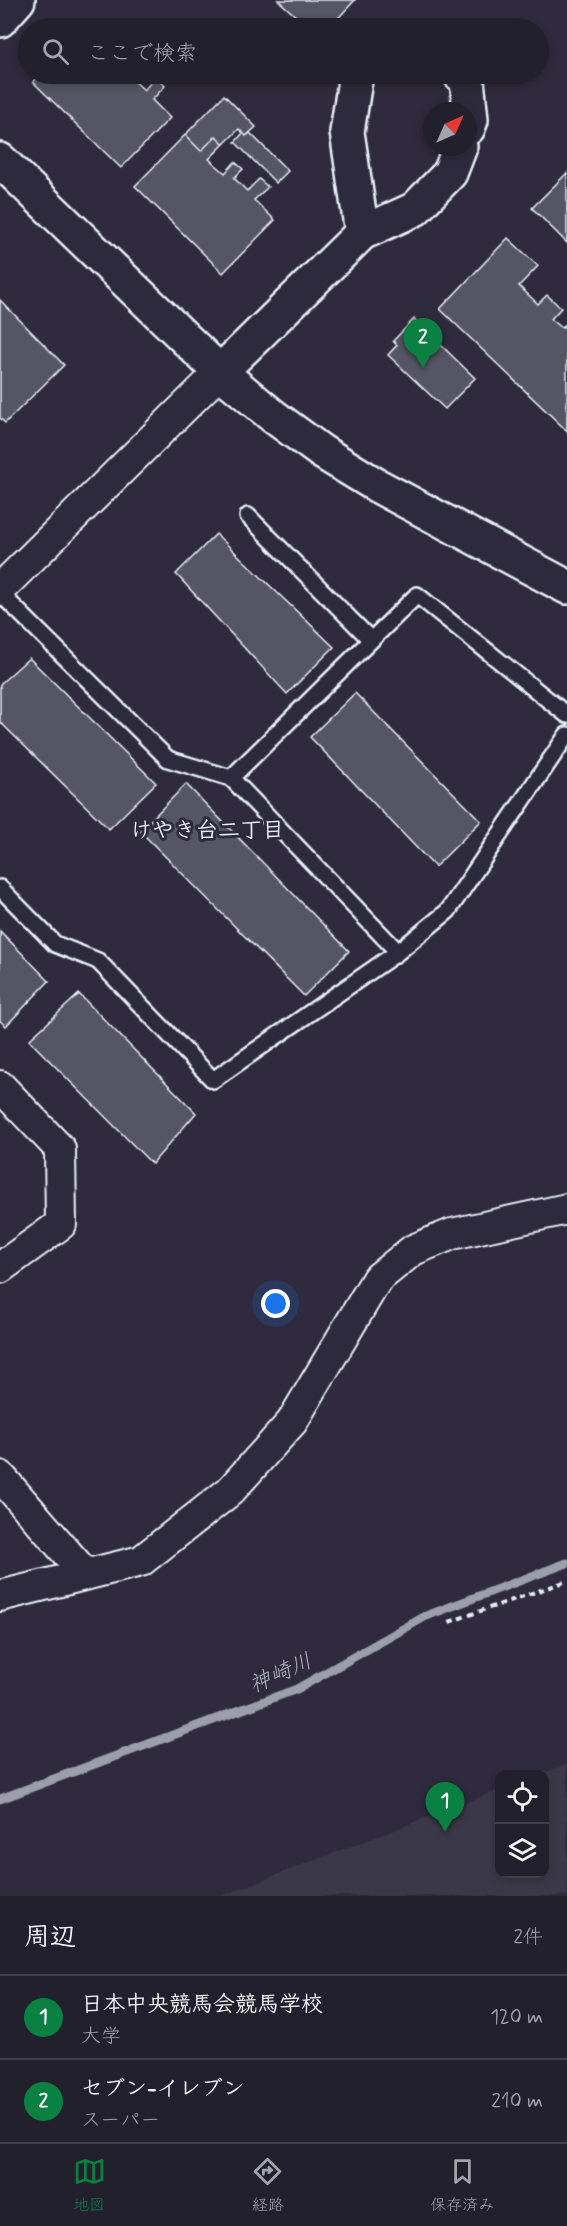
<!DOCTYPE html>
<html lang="ja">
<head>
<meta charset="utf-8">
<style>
	body { margin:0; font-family:Mynerve,"Klee One",sans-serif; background:#2f2d3a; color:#f1f3f6 }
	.controls { position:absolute; right:18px; bottom:18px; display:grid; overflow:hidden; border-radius:12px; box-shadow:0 3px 9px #0003 }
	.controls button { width:54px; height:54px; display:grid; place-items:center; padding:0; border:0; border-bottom:2px solid #403e4a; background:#23202e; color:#f1f3f6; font:30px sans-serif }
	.compass { position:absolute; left:423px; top:102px; width:54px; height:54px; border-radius:50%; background:#23202e; box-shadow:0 3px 9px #0003; rotate:45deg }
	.you { position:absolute; left:276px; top:1304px; width:21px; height:21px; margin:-15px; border:4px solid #fff; border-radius:50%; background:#1a73e8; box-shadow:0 0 0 9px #1a73e833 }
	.badge { display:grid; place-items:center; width:39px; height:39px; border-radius:50%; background:#0b8043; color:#fff; font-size:20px; font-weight:700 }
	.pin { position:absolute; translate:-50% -50px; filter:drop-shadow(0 2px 3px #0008) }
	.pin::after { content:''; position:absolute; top:32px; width:21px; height:18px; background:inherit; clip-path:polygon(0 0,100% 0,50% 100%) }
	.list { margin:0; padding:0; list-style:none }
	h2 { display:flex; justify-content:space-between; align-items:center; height:78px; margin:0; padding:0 24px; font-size:26px }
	h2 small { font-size:20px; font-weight:400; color:#a3a3aa }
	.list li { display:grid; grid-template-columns:39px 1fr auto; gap:18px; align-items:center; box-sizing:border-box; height:84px; padding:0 24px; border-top:2px solid #403e4a }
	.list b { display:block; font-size:22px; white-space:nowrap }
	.list p { margin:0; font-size:20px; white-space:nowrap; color:#a3a3aa }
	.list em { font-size:20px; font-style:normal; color:#a3a3aa }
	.icon { flex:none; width:33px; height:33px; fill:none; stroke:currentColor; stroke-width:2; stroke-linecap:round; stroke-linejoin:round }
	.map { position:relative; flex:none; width:567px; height:1896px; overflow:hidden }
	.search { position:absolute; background:#23202e; box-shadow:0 3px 9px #0003; left:18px; right:18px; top:18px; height:66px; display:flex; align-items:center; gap:15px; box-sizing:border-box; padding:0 21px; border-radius:33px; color:#a3a3aa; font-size:22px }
	.sheet { height:246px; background:#23202e }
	nav { display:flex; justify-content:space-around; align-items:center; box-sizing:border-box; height:84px; border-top:2px solid #403e4a; background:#23202e; font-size:16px; color:#a3a3aa }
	nav a { display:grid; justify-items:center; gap:3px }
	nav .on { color:#0b8043 }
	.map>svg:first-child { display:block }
</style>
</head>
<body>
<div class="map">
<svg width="567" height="1896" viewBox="0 0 567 1896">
	<rect width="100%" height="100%" fill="#2f2a3d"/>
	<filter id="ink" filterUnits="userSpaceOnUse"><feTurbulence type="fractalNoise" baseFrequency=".0167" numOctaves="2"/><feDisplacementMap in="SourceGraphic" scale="12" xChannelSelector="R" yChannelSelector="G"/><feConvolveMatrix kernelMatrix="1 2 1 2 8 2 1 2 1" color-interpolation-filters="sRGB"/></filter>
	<g filter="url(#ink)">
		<path fill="#3b3749" d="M567,1764V1896H221L499,1790L500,1874H544V1774H539Z"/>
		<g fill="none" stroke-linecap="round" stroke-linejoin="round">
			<path stroke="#9c9fab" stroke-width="9" d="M0,1799L297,1689L426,1616L567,1563"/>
		</g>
		<path fill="#575565" stroke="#e8f1f8" stroke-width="1.5" d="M278,0H355L329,28H309Z
			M41,74H130L128,75L144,90L156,77L165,86L152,100L170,118L121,168L33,82Z
			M224,95L256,127L246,136L239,129L224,144L216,136L201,151L185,135Z
			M243,133L246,136L250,133L288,171L276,183L235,142Z
			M185,135L201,151L216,136L224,144L209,159L225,173L235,162L243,169L234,178L247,191L259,179L268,187L254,200L275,220L223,273L135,186Z
			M567,173V243L532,208Z
			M508,238L538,266L519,286L538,304L547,295L561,308L551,319L562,328L567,323V431L440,309Z
			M0,300L64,365L5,423L0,418Z
			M414,319L475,378L445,409L388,355L397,345L393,341Z
			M216,534L334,647L287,694L176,574Z
			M29,658L156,783L109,829L0,722V684Z
			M355,693L481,821L435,867L310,737Z
			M186,784L349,951L304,996L140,831Z
			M0,931L49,981L6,1026L0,1021Z
			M79,994L196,1113L152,1164L29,1040Z"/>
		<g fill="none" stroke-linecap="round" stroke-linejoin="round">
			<defs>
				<path id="service" d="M248,516L371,640
					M0,593L168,759L231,778L398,952
					M231,778L417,595L567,715
					M0,888L55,944L98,961L213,1080L398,952L448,911L567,735"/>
				<path id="minor" d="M0,589L220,372
					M0,1086L60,1149L61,1224L0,1268
					M0,1476L86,1575
					M0,1596L141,1561L230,1491L292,1422L377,1279L413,1250L452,1234L567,1209"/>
				<path id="tertiary" d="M0,20L18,0
					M356,74L347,132L362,233
					M460,74L467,80L471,120L468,128
					M0,160L220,372L273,416L322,452L376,485L567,587
					M220,372L362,233L415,209L450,173L460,147"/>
			</defs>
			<use href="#service" stroke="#e8f1f8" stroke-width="20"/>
			<use href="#minor" stroke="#e8f1f8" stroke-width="34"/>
			<use href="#tertiary" stroke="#e8f1f8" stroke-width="38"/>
			<path stroke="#e8f1f8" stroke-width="4" stroke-dasharray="6 4.5" stroke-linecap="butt" d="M449,1622L567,1581"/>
			<use href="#service" stroke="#2f2a3d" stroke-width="15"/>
			<use href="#minor" stroke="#2f2a3d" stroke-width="30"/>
			<use href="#tertiary" stroke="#2f2a3d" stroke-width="33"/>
		</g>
	</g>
	<g text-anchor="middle" stroke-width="6" stroke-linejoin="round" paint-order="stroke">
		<g font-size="22" font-weight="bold" fill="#e8f1f8" stroke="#2f2a3d">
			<text x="207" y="837">けやき台二丁目</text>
		</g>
		<g font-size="22" font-style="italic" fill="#afb4be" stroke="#2f2a3d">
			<text transform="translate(280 1672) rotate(-24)" y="8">神崎川</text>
		</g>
	</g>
</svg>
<div class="controls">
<button><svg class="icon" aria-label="locate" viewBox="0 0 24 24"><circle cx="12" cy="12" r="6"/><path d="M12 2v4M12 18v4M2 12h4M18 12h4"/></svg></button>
<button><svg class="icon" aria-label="layers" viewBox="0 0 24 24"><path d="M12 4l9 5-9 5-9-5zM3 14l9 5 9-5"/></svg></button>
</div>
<svg class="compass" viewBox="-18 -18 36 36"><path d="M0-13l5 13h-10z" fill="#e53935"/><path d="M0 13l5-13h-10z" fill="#a3a3aa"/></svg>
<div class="you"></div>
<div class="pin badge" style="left:445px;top:1832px">1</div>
<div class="pin badge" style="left:423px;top:368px">2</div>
<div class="search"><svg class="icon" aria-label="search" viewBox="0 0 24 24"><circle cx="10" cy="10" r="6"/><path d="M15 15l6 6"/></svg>ここで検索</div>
</div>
<section class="sheet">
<h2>周辺<small>2件</small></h2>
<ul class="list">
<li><span class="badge">1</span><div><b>日本中央競馬会競馬学校</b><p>大学</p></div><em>120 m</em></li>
<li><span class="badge">2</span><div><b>セブン-イレブン</b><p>スーパー</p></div><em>210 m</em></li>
</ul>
</section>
<nav>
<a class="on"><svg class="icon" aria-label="map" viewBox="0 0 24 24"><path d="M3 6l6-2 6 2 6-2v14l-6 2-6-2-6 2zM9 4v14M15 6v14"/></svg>地図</a>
<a><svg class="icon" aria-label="directions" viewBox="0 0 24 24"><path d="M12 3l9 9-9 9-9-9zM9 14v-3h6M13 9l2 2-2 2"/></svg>経路</a>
<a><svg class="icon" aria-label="saved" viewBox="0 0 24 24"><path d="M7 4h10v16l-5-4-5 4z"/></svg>保存済み</a>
</nav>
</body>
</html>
